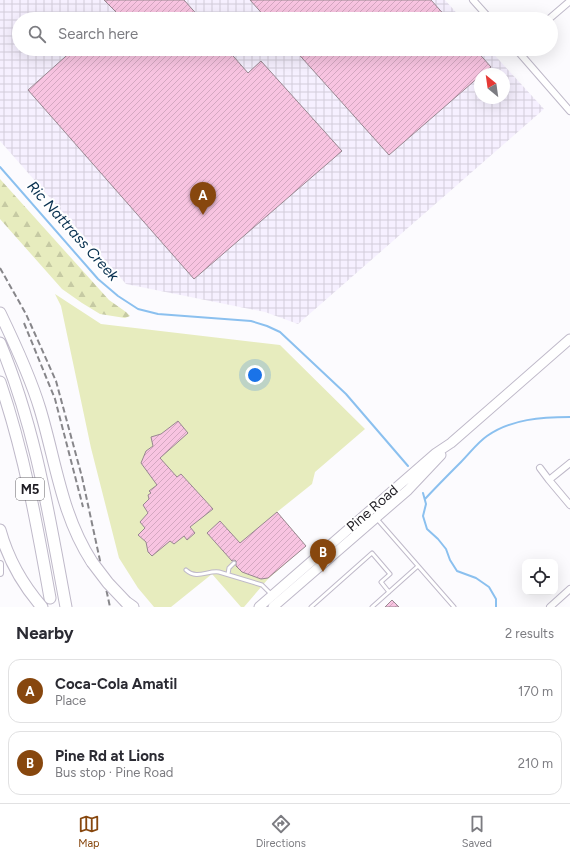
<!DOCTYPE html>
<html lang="en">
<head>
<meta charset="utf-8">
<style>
	body { margin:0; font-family:Figtree,sans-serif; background:#f7f7f7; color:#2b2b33 }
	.controls { position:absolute; right:12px; bottom:12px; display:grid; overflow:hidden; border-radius:8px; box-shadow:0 4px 16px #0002 }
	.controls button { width:36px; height:36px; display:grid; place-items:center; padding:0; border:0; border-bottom:1px solid #e1e1e2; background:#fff; color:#2b2b33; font:20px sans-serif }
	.compass { position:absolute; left:474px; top:68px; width:36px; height:36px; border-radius:50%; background:#fff; box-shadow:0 4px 16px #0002; rotate:331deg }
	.you { position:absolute; left:255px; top:375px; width:14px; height:14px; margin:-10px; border:3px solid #fff; border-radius:50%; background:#1a73e8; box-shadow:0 0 0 6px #1a73e833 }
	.badge { display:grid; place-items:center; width:26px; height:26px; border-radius:50%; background:#87470e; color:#fff; font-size:13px; font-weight:700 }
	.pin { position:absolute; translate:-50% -33px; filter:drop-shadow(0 1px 2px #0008) }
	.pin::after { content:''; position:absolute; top:21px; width:14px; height:12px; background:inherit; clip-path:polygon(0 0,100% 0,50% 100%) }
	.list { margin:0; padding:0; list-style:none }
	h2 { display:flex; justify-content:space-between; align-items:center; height:52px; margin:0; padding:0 16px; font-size:17px }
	h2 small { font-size:13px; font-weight:400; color:#7c7c81 }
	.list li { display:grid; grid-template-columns:26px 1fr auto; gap:12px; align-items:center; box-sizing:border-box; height:64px; margin:0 8px 8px; padding:0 8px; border:1px solid #e1e1e2; border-radius:12px }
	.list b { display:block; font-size:15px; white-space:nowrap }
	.list p { margin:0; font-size:13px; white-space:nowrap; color:#7c7c81 }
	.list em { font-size:13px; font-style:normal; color:#7c7c81 }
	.icon { flex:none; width:22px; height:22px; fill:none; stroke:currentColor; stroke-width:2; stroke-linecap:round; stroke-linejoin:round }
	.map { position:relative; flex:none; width:570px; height:607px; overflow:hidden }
	.search { position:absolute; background:#fff; box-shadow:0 4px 16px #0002; left:12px; right:12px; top:12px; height:44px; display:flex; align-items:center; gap:10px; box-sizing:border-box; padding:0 14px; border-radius:22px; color:#7c7c81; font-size:15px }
	.sheet { height:196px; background:#fff }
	nav { display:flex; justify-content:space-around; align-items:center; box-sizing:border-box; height:56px; border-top:1px solid #e1e1e2; background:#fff; font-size:11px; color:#7c7c81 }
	nav a { display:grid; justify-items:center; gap:2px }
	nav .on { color:#87470e }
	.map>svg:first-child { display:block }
</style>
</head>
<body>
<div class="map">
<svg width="570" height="607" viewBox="0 0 570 607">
	<defs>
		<pattern id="industrial-grid" width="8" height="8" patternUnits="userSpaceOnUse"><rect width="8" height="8" fill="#f6f0ff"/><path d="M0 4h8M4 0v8" fill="none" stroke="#d2cdda"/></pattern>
		<pattern id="forest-firs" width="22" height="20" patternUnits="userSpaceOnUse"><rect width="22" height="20" fill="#e7ecbe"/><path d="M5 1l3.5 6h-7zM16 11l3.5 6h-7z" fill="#c6caa3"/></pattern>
		<pattern id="building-hatch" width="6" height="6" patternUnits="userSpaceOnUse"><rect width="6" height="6" fill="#f8c4e1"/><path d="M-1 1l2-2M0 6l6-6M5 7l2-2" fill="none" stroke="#d4a8c1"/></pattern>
	</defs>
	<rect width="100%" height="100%" fill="#fcfbfe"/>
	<path fill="url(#industrial-grid)" fill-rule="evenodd" d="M0,0H445L462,19H19V49H489L544,109L298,324L265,312L126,284L0,141ZM480,74H504V98H480Z"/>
	<path fill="url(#forest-firs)" d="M0,179L109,300L126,312L130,316L125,318L100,314L82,303L62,289L0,219Z"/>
	<path fill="#e7ecbe" d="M55,294L101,324L280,345L365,429L315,472L312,484L277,512L306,546L268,579L244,607H241L212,574L171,607H154L138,588L119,558L91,448L61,306Z"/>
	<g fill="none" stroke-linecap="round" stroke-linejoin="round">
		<path stroke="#8bc0ef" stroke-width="2" d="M0,167L98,279L118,296L138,309L158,314L251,321L267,326L280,332L346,394L408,466
			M423,493L426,504L423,516L427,529L438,539L446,549L450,560L457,571L476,578L489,587L496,599V607
			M425,499C437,486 449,474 461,462C470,453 477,443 487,436C511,419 542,417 570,417"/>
	</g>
	<path fill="url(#building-hatch)" stroke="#988790" d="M104,0H184L201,19H108L116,12Z
		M250,0H431L448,19H267Z
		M74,49H227L248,73L261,61L342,151L194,279L28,90Z
		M294,49H475L491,67L482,74H480V76L389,155Z
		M178,421L188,433L160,458L177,477L181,474L213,509L190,527L195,533L187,540L184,536L174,544L170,541L152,556L148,552L146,542L138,535L145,528L140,522L148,513L143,505L149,499L148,495L151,493L149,491L157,485L141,463L146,451L153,446L151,437L161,434Z
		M277,512L306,546L268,578L261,579L242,572L236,566V561L234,560L232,561L207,533L220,521L240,543Z
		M392,600L399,607H385Z"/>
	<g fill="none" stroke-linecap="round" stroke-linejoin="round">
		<defs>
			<path id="lane" d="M377,519L454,607
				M186,570C197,580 208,570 219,572L262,585L271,594
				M228,574L229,568L234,563
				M311,607L372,553L390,574L381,582L389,592
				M372,607L418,566"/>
			<path id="street" d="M473,0L490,19
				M549,19L570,1
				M516,49L570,111
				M570,463L549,480L570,505
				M540,468L549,480
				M0,564V573
				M550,607L570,589"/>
			<path id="secondary" d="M259,607L436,453L451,443L570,339
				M273,607L408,490L441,455"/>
			<path id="highway" d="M0,313C15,344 30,376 40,409C56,462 61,514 92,562
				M0,343C36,429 49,516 66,607
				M0,382C24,452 37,525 50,598
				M0,530C8,559 22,584 42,607
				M126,602L133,607"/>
		</defs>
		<use href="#lane" stroke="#bfb9c9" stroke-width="5"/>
		<use href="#street" stroke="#bfb9c9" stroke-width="8"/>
		<use href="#secondary" stroke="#bfb9c9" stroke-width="11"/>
		<use href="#highway" stroke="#bfb9c9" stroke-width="13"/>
		<use href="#lane" stroke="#fff" stroke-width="3"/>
		<use href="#street" stroke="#fff" stroke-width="6"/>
		<use href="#secondary" stroke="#fff" stroke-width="9"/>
		<use href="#highway" stroke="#fff" stroke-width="11"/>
		<path stroke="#87868a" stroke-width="2" stroke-dasharray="6 3" stroke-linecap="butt" d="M0,268L26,314L56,381L82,477L110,607
			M24,323L55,399L83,507"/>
		<defs>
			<path id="highway-bridge" d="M92,562L108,583L126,602"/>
		</defs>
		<use href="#highway-bridge" stroke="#bfb9c9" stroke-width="13" stroke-linecap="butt"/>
		<use href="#highway-bridge" stroke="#fff" stroke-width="11"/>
	</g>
	<g text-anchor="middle" stroke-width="4" stroke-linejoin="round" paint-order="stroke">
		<rect fill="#fff" stroke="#626165" stroke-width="1" x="16" y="478" width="28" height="22" rx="3"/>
		<g font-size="13" font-weight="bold" fill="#1f1d23">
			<text x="30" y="494">M5</text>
		</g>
		<g font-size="14" fill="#1f1d23" stroke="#fff">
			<text transform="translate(372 508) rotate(-41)" y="5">Pine Road</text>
		</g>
		<g font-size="15" font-style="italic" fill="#07304f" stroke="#fff">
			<text transform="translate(73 231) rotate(48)" y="5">Ric Nattrass Creek</text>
		</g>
	</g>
</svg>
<div class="controls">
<button><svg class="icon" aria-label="locate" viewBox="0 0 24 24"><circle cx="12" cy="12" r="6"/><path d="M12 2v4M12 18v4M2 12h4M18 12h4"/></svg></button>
</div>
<svg class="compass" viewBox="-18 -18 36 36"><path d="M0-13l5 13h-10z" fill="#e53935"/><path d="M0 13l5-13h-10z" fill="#7c7c81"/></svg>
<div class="you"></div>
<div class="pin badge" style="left:203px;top:215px">A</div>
<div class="pin badge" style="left:323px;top:572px">B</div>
<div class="search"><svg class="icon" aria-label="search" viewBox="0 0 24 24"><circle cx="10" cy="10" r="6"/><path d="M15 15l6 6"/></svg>Search here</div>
</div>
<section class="sheet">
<h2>Nearby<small>2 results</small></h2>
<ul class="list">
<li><span class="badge">A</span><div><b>Coca-Cola Amatil</b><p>Place</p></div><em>170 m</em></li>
<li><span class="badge">B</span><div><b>Pine Rd at Lions</b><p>Bus stop · Pine Road</p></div><em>210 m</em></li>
</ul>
</section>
<nav>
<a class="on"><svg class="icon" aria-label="map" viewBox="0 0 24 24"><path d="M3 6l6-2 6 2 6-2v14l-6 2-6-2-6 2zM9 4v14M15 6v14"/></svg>Map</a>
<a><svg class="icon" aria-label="directions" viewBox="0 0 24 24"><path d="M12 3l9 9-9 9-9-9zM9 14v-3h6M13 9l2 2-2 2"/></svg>Directions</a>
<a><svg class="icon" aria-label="saved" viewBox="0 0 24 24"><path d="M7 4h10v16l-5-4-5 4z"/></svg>Saved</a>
</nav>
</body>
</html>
